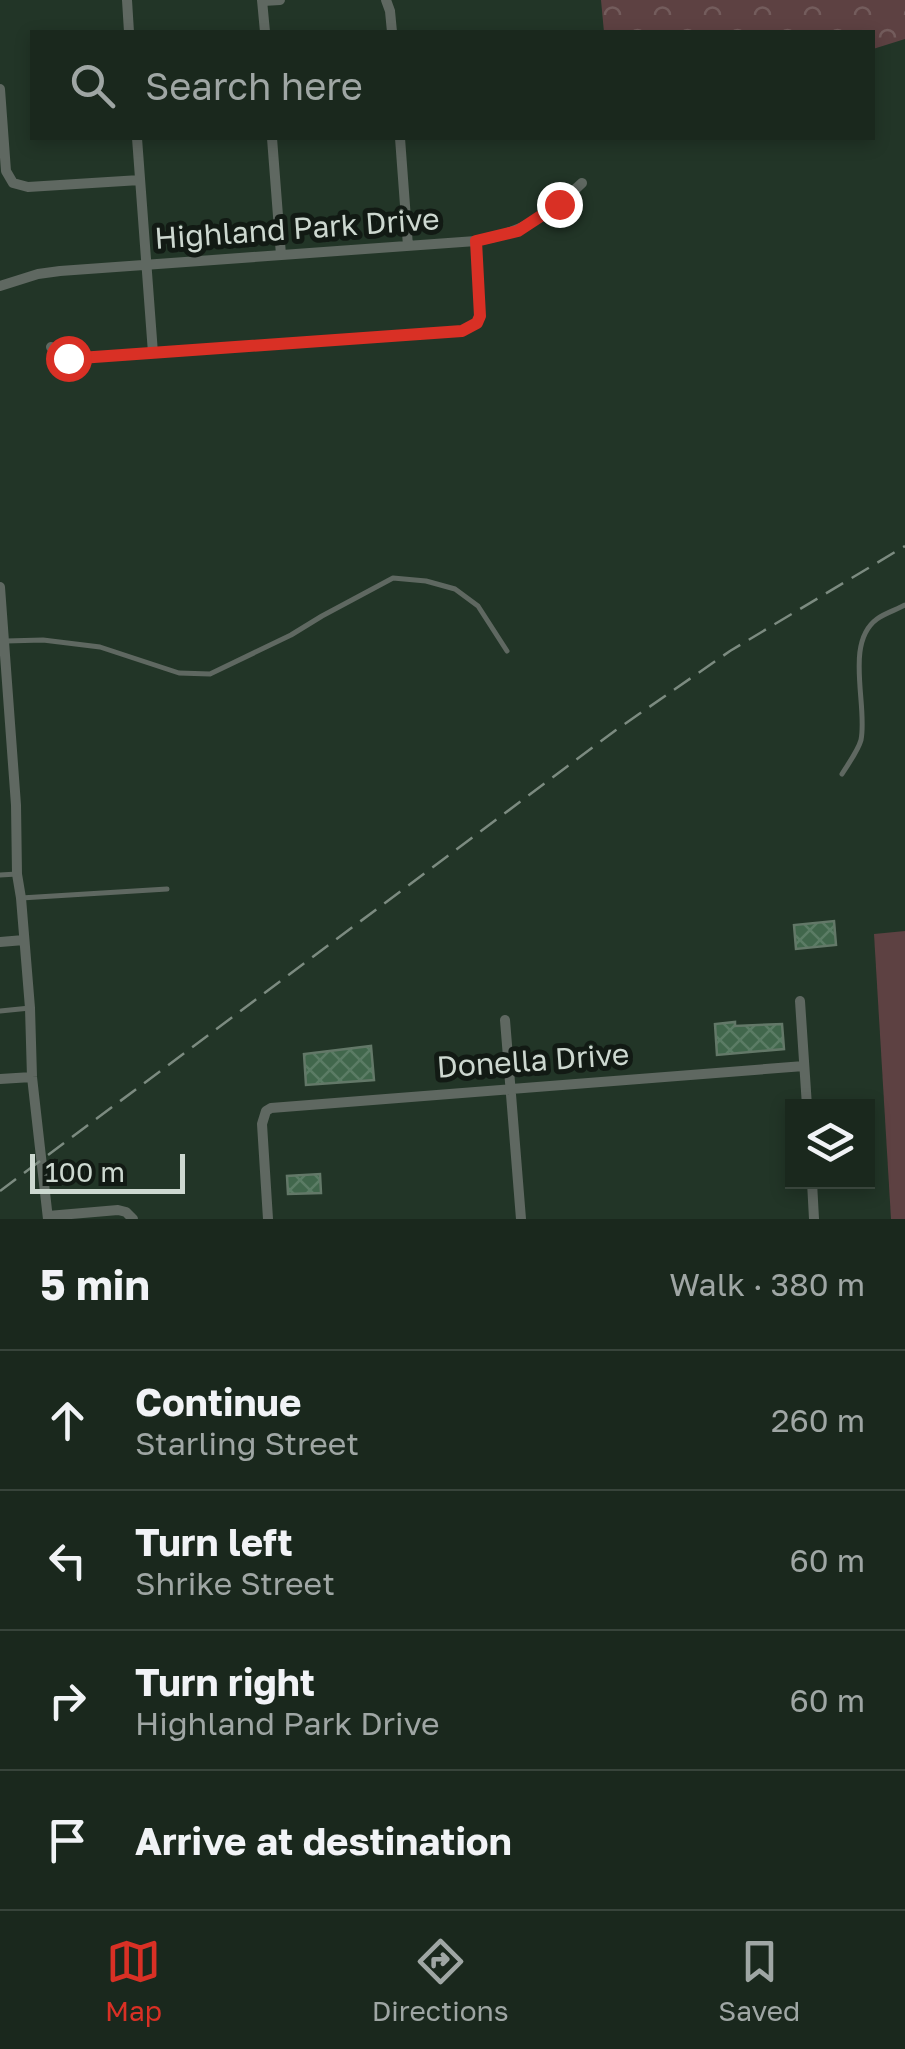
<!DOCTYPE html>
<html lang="en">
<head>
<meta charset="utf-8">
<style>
	body { margin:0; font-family:"Golos Text",sans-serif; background:#233026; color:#f1f3f6 }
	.controls { position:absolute; right:30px; bottom:30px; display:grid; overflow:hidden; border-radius:0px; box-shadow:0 5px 15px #0003 }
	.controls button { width:90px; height:90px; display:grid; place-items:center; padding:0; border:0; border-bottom:2px solid #38443b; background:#1a281d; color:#f1f3f6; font:50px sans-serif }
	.scale { position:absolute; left:30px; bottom:25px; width:155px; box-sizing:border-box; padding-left:10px; border:5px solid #cdd8d0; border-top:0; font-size:28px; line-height:35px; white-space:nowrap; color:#cdd8d0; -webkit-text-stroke:8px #121a14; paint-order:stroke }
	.stop { position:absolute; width:30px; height:30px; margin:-22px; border:8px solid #d93025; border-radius:50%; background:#fff }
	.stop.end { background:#d93025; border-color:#fff; box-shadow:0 2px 10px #0008 }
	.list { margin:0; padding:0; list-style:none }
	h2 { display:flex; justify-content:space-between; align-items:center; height:130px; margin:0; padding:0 40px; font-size:42px }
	h2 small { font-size:32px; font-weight:400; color:#9fa6a4 }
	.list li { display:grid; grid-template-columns:65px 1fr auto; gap:30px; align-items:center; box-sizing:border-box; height:140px; padding:0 40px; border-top:2px solid #38443b }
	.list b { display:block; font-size:38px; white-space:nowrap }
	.list p { margin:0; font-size:32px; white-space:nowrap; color:#9fa6a4 }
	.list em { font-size:32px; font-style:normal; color:#9fa6a4 }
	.icon { flex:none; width:55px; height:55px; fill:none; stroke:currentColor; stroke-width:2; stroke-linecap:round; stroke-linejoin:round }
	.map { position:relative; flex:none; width:905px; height:1219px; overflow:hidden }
	.search { position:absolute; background:#1a281d; box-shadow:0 5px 15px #0003; left:30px; right:30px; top:30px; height:110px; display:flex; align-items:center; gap:25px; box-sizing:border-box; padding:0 35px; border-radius:0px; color:#9fa6a4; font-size:38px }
	.sheet { height:690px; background:#1a281d }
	nav { display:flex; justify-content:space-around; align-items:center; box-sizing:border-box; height:140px; border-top:2px solid #38443b; background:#1a281d; font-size:28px; color:#9fa6a4 }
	nav a { display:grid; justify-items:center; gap:5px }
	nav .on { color:#d93025 }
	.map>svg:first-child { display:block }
</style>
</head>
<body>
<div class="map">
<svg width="905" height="1219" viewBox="0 0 905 1219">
	<defs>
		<pattern id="forest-crowns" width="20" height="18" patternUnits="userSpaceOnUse" patternTransform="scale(2.5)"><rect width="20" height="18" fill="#5d4142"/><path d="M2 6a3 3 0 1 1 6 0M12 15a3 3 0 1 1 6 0" fill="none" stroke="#735c5c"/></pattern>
		<pattern id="building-cross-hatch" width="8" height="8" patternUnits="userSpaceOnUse" patternTransform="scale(2.5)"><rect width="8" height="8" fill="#41674c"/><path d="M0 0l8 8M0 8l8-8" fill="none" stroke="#5b7c65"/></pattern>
	</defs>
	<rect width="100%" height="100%" fill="#223527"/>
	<path fill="#5d4142" d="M905,931V1219H891L874,934Z"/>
	<path fill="url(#forest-crowns)" d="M601,0H905V39L873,49L872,32H604Z"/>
	<path fill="url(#building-cross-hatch)" stroke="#637868" stroke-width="2.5" d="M834,921L836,945L796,949L794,925Z
		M735,1022V1026L782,1024L784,1049L717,1055L715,1024Z
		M371,1046L374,1080L306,1085L304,1054Z
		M320,1174L321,1193L288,1194L287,1176Z"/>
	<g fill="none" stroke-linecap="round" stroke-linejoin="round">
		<path stroke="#5f6861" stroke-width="5" d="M6,641L43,640L100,647L179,673L210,674L291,635L322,616L393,578L426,581L455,589L478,606L507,651
			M842,774C848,764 858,751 861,740C868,706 844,643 877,619C885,613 896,610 905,605
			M0,875L17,874
			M21,898L167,889
			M0,1011L30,1008"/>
		<path stroke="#5f6861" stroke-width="10" d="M127,0L129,32
			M262,0L265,32
			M386,0L390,11L392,32
			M263,1L280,0
			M0,89L6,171L13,183L28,187L140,180
			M137,138L153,353
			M272,138L281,255
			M400,138L408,246
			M0,286L38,274L60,271L476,241C523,233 548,215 582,183
			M51,347L59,354L79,358L462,331L477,323L480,317L476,241
			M0,587L16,805L17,874L21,898L30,1008L32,1077L48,1219
			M0,942L24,940
			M800,1001L807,1106
			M505,1020L521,1219
			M0,1079L32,1077
			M812,1182L814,1219
			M48,1216L118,1210L126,1212L133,1219
			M268,1219L262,1124L266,1111L271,1108L804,1066"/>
		<path stroke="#7c8b80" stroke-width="2.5" stroke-dasharray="20 10" stroke-linecap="butt" d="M0,1191L616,730L730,651L905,546"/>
	</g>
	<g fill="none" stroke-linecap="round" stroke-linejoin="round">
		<path stroke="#d93025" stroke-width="12" d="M68,358H80L462,331L477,323L480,316L476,241L518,231L559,204"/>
	</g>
	<g text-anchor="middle" stroke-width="10" stroke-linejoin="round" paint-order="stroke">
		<g font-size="30" fill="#cdd8d0" stroke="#121a14">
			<text transform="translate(297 229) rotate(-4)" y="10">Highland Park Drive</text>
			<text transform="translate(533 1061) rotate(-4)" y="10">Donella Drive</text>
		</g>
	</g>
</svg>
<div class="controls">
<button><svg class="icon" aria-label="layers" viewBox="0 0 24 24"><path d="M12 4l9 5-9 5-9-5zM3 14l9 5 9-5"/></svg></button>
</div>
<div class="scale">100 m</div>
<div class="stop" style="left:68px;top:358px"></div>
<div class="stop end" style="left:559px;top:204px"></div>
<div class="search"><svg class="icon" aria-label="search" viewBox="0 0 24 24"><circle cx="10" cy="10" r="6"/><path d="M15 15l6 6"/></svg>Search here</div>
</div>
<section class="sheet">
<h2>5 min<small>Walk · 380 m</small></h2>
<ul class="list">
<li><svg class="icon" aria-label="ahead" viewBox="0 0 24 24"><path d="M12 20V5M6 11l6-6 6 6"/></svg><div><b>Continue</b><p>Starling Street</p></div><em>260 m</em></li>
<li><svg class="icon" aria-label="left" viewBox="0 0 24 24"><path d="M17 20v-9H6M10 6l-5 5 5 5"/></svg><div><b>Turn left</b><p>Shrike Street</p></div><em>60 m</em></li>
<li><svg class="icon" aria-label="right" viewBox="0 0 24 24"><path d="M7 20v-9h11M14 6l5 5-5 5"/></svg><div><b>Turn right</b><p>Highland Park Drive</p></div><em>60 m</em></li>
<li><svg class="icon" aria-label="arrive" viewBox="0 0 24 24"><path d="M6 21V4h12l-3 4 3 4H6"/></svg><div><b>Arrive at destination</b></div></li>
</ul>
</section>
<nav>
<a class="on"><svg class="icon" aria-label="map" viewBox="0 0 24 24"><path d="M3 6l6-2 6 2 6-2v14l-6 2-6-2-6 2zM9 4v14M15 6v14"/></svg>Map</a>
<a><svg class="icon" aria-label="directions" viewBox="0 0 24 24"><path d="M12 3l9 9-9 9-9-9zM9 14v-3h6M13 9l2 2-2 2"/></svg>Directions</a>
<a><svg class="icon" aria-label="saved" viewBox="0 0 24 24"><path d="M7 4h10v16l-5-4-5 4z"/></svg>Saved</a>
</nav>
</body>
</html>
